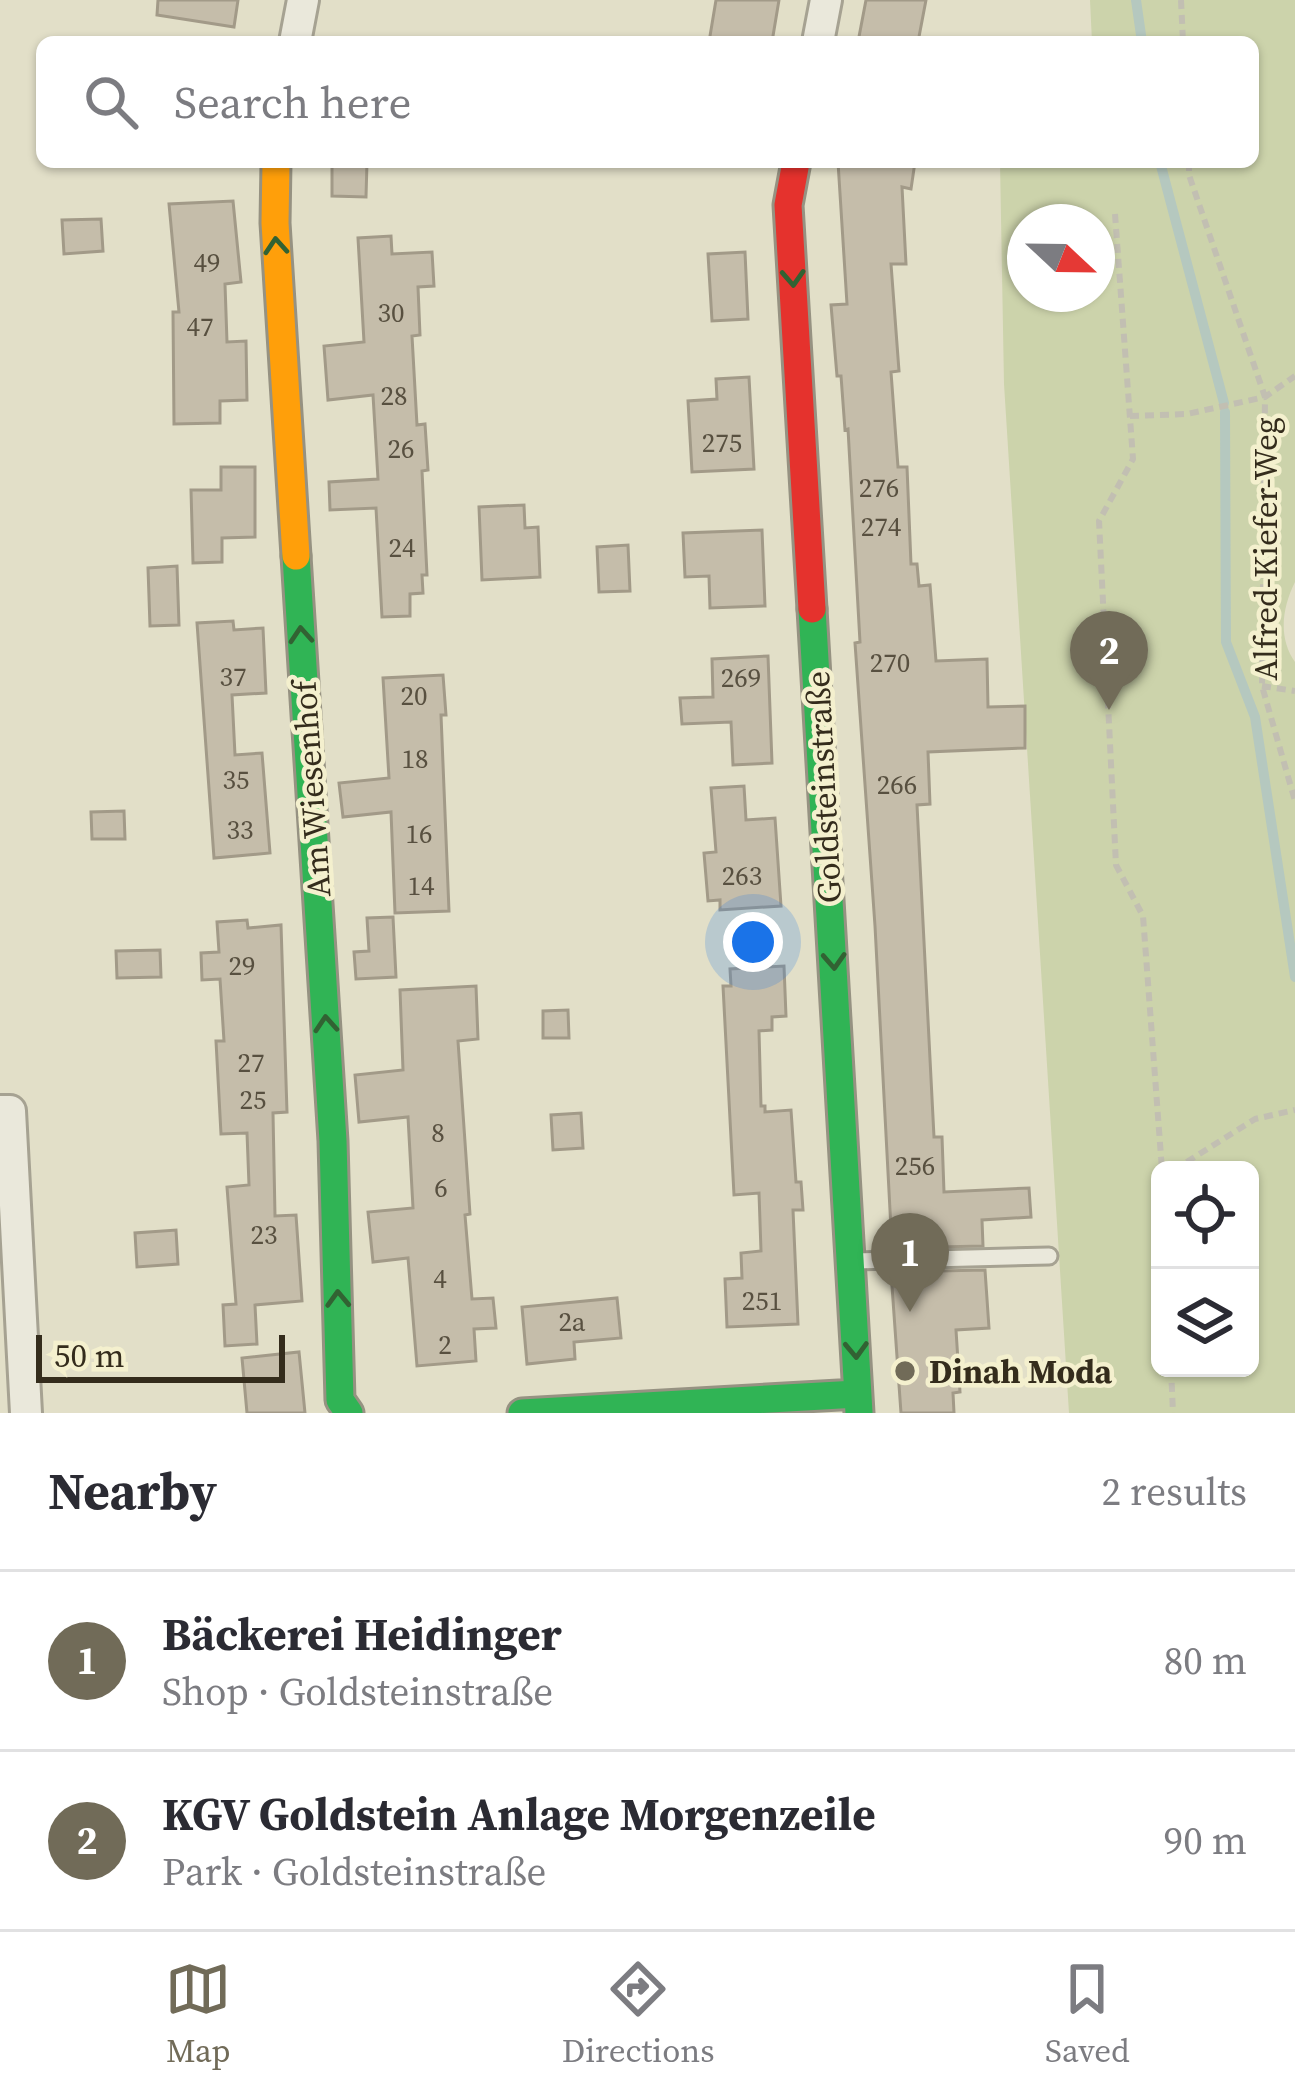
<!DOCTYPE html>
<html lang="en">
<head>
<meta charset="utf-8">
<style>
	body { margin:0; font-family:"Source Serif 4",serif; background:#f7f7f7; color:#2b2b33 }
	.controls { position:absolute; right:36px; bottom:36px; display:grid; overflow:hidden; border-radius:18px; box-shadow:0 3px 9px #0004 }
	.controls button { width:108px; height:108px; display:grid; place-items:center; padding:0; border:0; border-bottom:3px solid #e1e1e2; background:#fff; color:#2b2b33; font:60px sans-serif }
	.compass { position:absolute; left:1007px; top:204px; width:108px; height:108px; border-radius:50%; background:#fff; box-shadow:0 3px 9px #0004; rotate:112deg }
	.scale { position:absolute; left:36px; bottom:30px; width:249px; box-sizing:border-box; padding-left:12px; border:6px solid #342c1c; border-top:0; font-size:33px; line-height:42px; white-space:nowrap; color:#342c1c; -webkit-text-stroke:9px #f4f0ce; paint-order:stroke }
	.you { position:absolute; left:753px; top:942px; width:42px; height:42px; margin:-30px; border:9px solid #fff; border-radius:50%; background:#1a73e8; box-shadow:0 0 0 18px #1a73e833 }
	.badge { display:grid; place-items:center; width:78px; height:78px; border-radius:50%; background:#716b58; color:#fff; font-size:39px; font-weight:700 }
	.pin { position:absolute; translate:-50% -99px; filter:drop-shadow(0 3px 6px #0008) }
	.pin::after { content:''; position:absolute; top:63px; width:42px; height:36px; background:inherit; clip-path:polygon(0 0,100% 0,50% 100%) }
	.list { margin:0; padding:0; list-style:none }
	h2 { display:flex; justify-content:space-between; align-items:center; height:156px; margin:0; padding:0 48px; font-size:51px }
	h2 small { font-size:39px; font-weight:400; color:#7c7c81 }
	.list li { display:grid; grid-template-columns:78px 1fr auto; gap:36px; align-items:center; box-sizing:border-box; height:180px; padding:0 48px; border-top:3px solid #e1e1e2 }
	.list b { display:block; font-size:45px; white-space:nowrap }
	.list p { margin:0; font-size:39px; white-space:nowrap; color:#7c7c81 }
	.list em { font-size:39px; font-style:normal; color:#7c7c81 }
	.icon { flex:none; width:66px; height:66px; fill:none; stroke:currentColor; stroke-width:2; stroke-linecap:round; stroke-linejoin:round }
	.map { position:relative; flex:none; width:1295px; height:1413px; overflow:hidden }
	.search { position:absolute; background:#fff; box-shadow:0 3px 9px #0004; left:36px; right:36px; top:36px; height:132px; display:flex; align-items:center; gap:30px; box-sizing:border-box; padding:0 42px; border-radius:18px; color:#7c7c81; font-size:45px }
	.sheet { height:516px; background:#fff }
	nav { display:flex; justify-content:space-around; align-items:center; box-sizing:border-box; height:168px; border-top:3px solid #e1e1e2; background:#fff; font-size:33px; color:#7c7c81 }
	nav a { display:grid; justify-items:center; gap:6px }
	nav .on { color:#716b58 }
	.map>svg:first-child { display:block }
</style>
</head>
<body>
<div class="map">
<svg width="1295" height="1413" viewBox="0 0 1295 1413">
	<rect width="100%" height="100%" fill="#e2dfc8"/>
	<path fill="#ccd3ab" fill-rule="evenodd" d="M1090,0H1295V582C1282,608 1278,638 1295,662V1413H1069L1004,384L1000,162H1253V42H1092ZM1025,222H1097V294H1025ZM1160,1170H1250V1368H1160Z"/>
	<g fill="none" stroke-linecap="round" stroke-linejoin="round">
		<path stroke="#b5c8bf" stroke-width="10" d="M1136,0L1142,42
			M1160,162L1224,403
			M1225,412L1226,642L1255,717L1295,977"/>
	</g>
	<path fill="#c5bdaa" stroke="#a29a88" stroke-width="3" d="M158,0H238L234,27L157,15Z
		M716,0H779L772,42H709Z
		M866,0H926L918,42H858Z
		M332,162H367L366,197L332,196Z
		M838,162H915L911,189L902,187L906,264H891L899,371L891,372L898,467H907L911,564H917L919,586L930,585L936,661L987,659L988,707L1025,706V748L928,752L930,804L917,805L934,1137H942L944,1192L1029,1188L1031,1217L982,1220L983,1246L892,1248L875,926L855,643L860,642L848,429L845,430L841,376H837L831,305L847,304Z
		M233,201L241,282L225,284L227,342L246,341L247,400L220,401V423L174,424L173,312H179L169,204Z
		M101,219L103,251L64,254L62,220Z
		M391,236L392,254L432,252L434,286L418,287L420,335L412,336L417,425L425,424L428,470L422,471L427,575H422L423,593L410,594V616L382,617L376,508L330,510L329,482L378,479L373,395L328,400L324,346L364,342L358,238Z
		M745,252L748,319L712,321L708,254Z
		M749,377L754,469L692,472L688,401L717,399L716,379Z
		M221,467H255V537L222,538V562L193,563L191,490H221Z
		M524,505L525,528L538,527L540,577L482,580L479,507Z
		M762,530L765,606L710,608L709,576L685,577L683,533Z
		M628,545L630,591L599,592L597,547Z
		M177,566L179,625L150,626L148,568Z
		M233,621L234,630L263,628L266,693L232,695L235,755L262,753L270,853L214,858L197,623Z
		M768,656L772,763L733,765L731,722L682,724L680,698L713,697L712,659Z
		M443,675L446,715H441L449,911L395,913L391,812L343,817L339,783L389,778L383,678Z
		M744,786L746,820L775,818L781,906L720,910V900L708,901L704,853L716,852L711,788Z
		M124,811L125,839H92L91,812Z
		M393,917L396,977L356,979L354,952L369,951L367,918Z
		M247,920L248,928L281,925L287,1112L273,1113L275,1216L296,1215L302,1301L255,1305L257,1344L225,1346L223,1305L236,1304L227,1187L249,1185L247,1133L221,1134L216,1041H224L220,979L202,980L201,953L219,952L217,922Z
		M160,950L161,977L117,978L116,951Z
		M784,966L786,1016L772,1017V1030L759,1031L761,1106H765V1112L791,1110L796,1182H801L803,1210H793L798,1324L727,1327L725,1279L742,1278L741,1253L761,1251L759,1193L734,1195L723,986H731L730,969Z
		M476,986L478,1039L458,1041L470,1214L465,1215L472,1299L493,1298L496,1328L474,1329L476,1361L417,1366L408,1258L373,1262L368,1212L413,1208L408,1117L359,1122L355,1075L403,1070L400,990Z
		M568,1010L569,1038H543V1011Z
		M581,1113L583,1148L553,1150L551,1115Z
		M176,1230L178,1264L137,1267L135,1233Z
		M985,1270L989,1328L956,1330L960,1392L953,1393L954,1413H901L891,1272Z
		M617,1298L621,1338L574,1342L575,1359L527,1364L522,1307Z
		M299,1352L305,1413H247L242,1358Z"/>
	<g fill="none" stroke-linecap="round" stroke-linejoin="round">
		<defs>
			<path id="lane" d="M855,1261L1049,1256"/>
			<path id="street" d="M295,42L303,0
				M818,42L826,0
				M0,1111H10L26,1413"/>
			<path id="fast" d="M296,556L333,1141L340,1400L349,1413
				M812,609L859,1413
				M522,1413L857,1394"/>
			<path id="slow" d="M276,162L275,223L296,556"/>
			<path id="jam" d="M796,162L788,205L812,609"/>
		</defs>
		<use href="#lane" stroke="#a6a292" stroke-width="21"/>
		<use href="#street" stroke="#a6a292" stroke-width="36"/>
		<use href="#fast" stroke="#969282" stroke-width="33"/>
		<use href="#slow" stroke="#969282" stroke-width="33"/>
		<use href="#jam" stroke="#969282" stroke-width="33"/>
		<path stroke="#c2bfb2" stroke-width="6" stroke-dasharray="9 6" stroke-linecap="butt" d="M1181,0L1183,42
			M1189,162V175L1265,397L1262,686L1295,801
			M1115,214L1133,459L1099,521L1116,865L1143,916L1162,1170
			M1130,416L1187,414L1265,397L1295,376
			M1262,686L1295,691
			M1174,1170L1255,1119L1295,1110
			M1171,1368L1173,1413"/>
		<use href="#lane" stroke="#eae8db" stroke-width="15"/>
		<use href="#street" stroke="#eae8db" stroke-width="30"/>
		<use href="#fast" stroke="#30b455" stroke-width="27"/>
		<use href="#slow" stroke="#ff9f0a" stroke-width="27"/>
		<use href="#jam" stroke="#e5322d" stroke-width="27"/>
	</g>
	<defs><path id="oneway-chevron" d="M-2-3.5L2.5 0L-2 3.5" fill="none" stroke-width="1.6" stroke-linecap="round" stroke-linejoin="round" transform="scale(3)"/></defs>
	<g stroke="#326233">
		<use href="#oneway-chevron" transform="translate(276 246) rotate(-94)"/>
		<use href="#oneway-chevron" transform="translate(793 278) rotate(87)"/>
		<use href="#oneway-chevron" transform="translate(301 635) rotate(-94)"/>
		<use href="#oneway-chevron" transform="translate(834 961) rotate(87)"/>
		<use href="#oneway-chevron" transform="translate(326 1024) rotate(-94)"/>
		<use href="#oneway-chevron" transform="translate(338 1299) rotate(-92)"/>
		<use href="#oneway-chevron" transform="translate(856 1350) rotate(88)"/>
	</g>
	<circle fill="#716b58" stroke="#f4f0ce" stroke-width="4.5" cx="905" cy="1371" r="12"/>
	<g text-anchor="middle" stroke-width="9" stroke-linejoin="round" paint-order="stroke">
		<g font-size="27" fill="#585040">
			<text x="207" y="272">49</text>
			<text x="391" y="322">30</text>
			<text x="200" y="336">47</text>
			<text x="394" y="405">28</text>
			<text x="722" y="452">275</text>
			<text x="401" y="458">26</text>
			<text x="879" y="497">276</text>
			<text x="881" y="536">274</text>
			<text x="402" y="557">24</text>
			<text x="890" y="672">270</text>
			<text x="233" y="686">37</text>
			<text x="741" y="687">269</text>
			<text x="414" y="705">20</text>
			<text x="415" y="768">18</text>
			<text x="236" y="789">35</text>
			<text x="897" y="794">266</text>
			<text x="240" y="839">33</text>
			<text x="419" y="843">16</text>
			<text x="742" y="885">263</text>
			<text x="421" y="895">14</text>
			<text x="242" y="975">29</text>
			<text x="251" y="1072">27</text>
			<text x="253" y="1109">25</text>
			<text x="438" y="1142">8</text>
			<text x="915" y="1175">256</text>
			<text x="441" y="1197">6</text>
			<text x="264" y="1244">23</text>
			<text x="440" y="1288">4</text>
			<text x="762" y="1310">251</text>
			<text x="572" y="1331">2a</text>
			<text x="445" y="1354">2</text>
		</g>
		<g font-size="33" fill="#342c1c" stroke="#f4f0ce">
			<text transform="translate(1265 549) rotate(-90)" y="12">Alfred-Kiefer-Weg</text>
			<text transform="translate(823 787) rotate(-93)" y="12">Goldsteinstraße</text>
			<text transform="translate(311 789) rotate(-94)" y="12">Am Wiesenhof</text>
		</g>
		<g font-size="33" font-weight="bold" fill="#342c1c" stroke="#f4f0ce" text-anchor="start">
			<text x="929" y="1383">Dinah Moda</text>
		</g>
	</g>
</svg>
<div class="controls">
<button><svg class="icon" aria-label="locate" viewBox="0 0 24 24"><circle cx="12" cy="12" r="6"/><path d="M12 2v4M12 18v4M2 12h4M18 12h4"/></svg></button>
<button><svg class="icon" aria-label="layers" viewBox="0 0 24 24"><path d="M12 4l9 5-9 5-9-5zM3 14l9 5 9-5"/></svg></button>
</div>
<svg class="compass" viewBox="-18 -18 36 36"><path d="M0-13l5 13h-10z" fill="#e53935"/><path d="M0 13l5-13h-10z" fill="#7c7c81"/></svg>
<div class="scale">50 m</div>
<div class="you"></div>
<div class="pin badge" style="left:910px;top:1312px">1</div>
<div class="pin badge" style="left:1109px;top:710px">2</div>
<div class="search"><svg class="icon" aria-label="search" viewBox="0 0 24 24"><circle cx="10" cy="10" r="6"/><path d="M15 15l6 6"/></svg>Search here</div>
</div>
<section class="sheet">
<h2>Nearby<small>2 results</small></h2>
<ul class="list">
<li><span class="badge">1</span><div><b>Bäckerei Heidinger</b><p>Shop · Goldsteinstraße</p></div><em>80 m</em></li>
<li><span class="badge">2</span><div><b>KGV Goldstein Anlage Morgenzeile</b><p>Park · Goldsteinstraße</p></div><em>90 m</em></li>
</ul>
</section>
<nav>
<a class="on"><svg class="icon" aria-label="map" viewBox="0 0 24 24"><path d="M3 6l6-2 6 2 6-2v14l-6 2-6-2-6 2zM9 4v14M15 6v14"/></svg>Map</a>
<a><svg class="icon" aria-label="directions" viewBox="0 0 24 24"><path d="M12 3l9 9-9 9-9-9zM9 14v-3h6M13 9l2 2-2 2"/></svg>Directions</a>
<a><svg class="icon" aria-label="saved" viewBox="0 0 24 24"><path d="M7 4h10v16l-5-4-5 4z"/></svg>Saved</a>
</nav>
</body>
</html>
